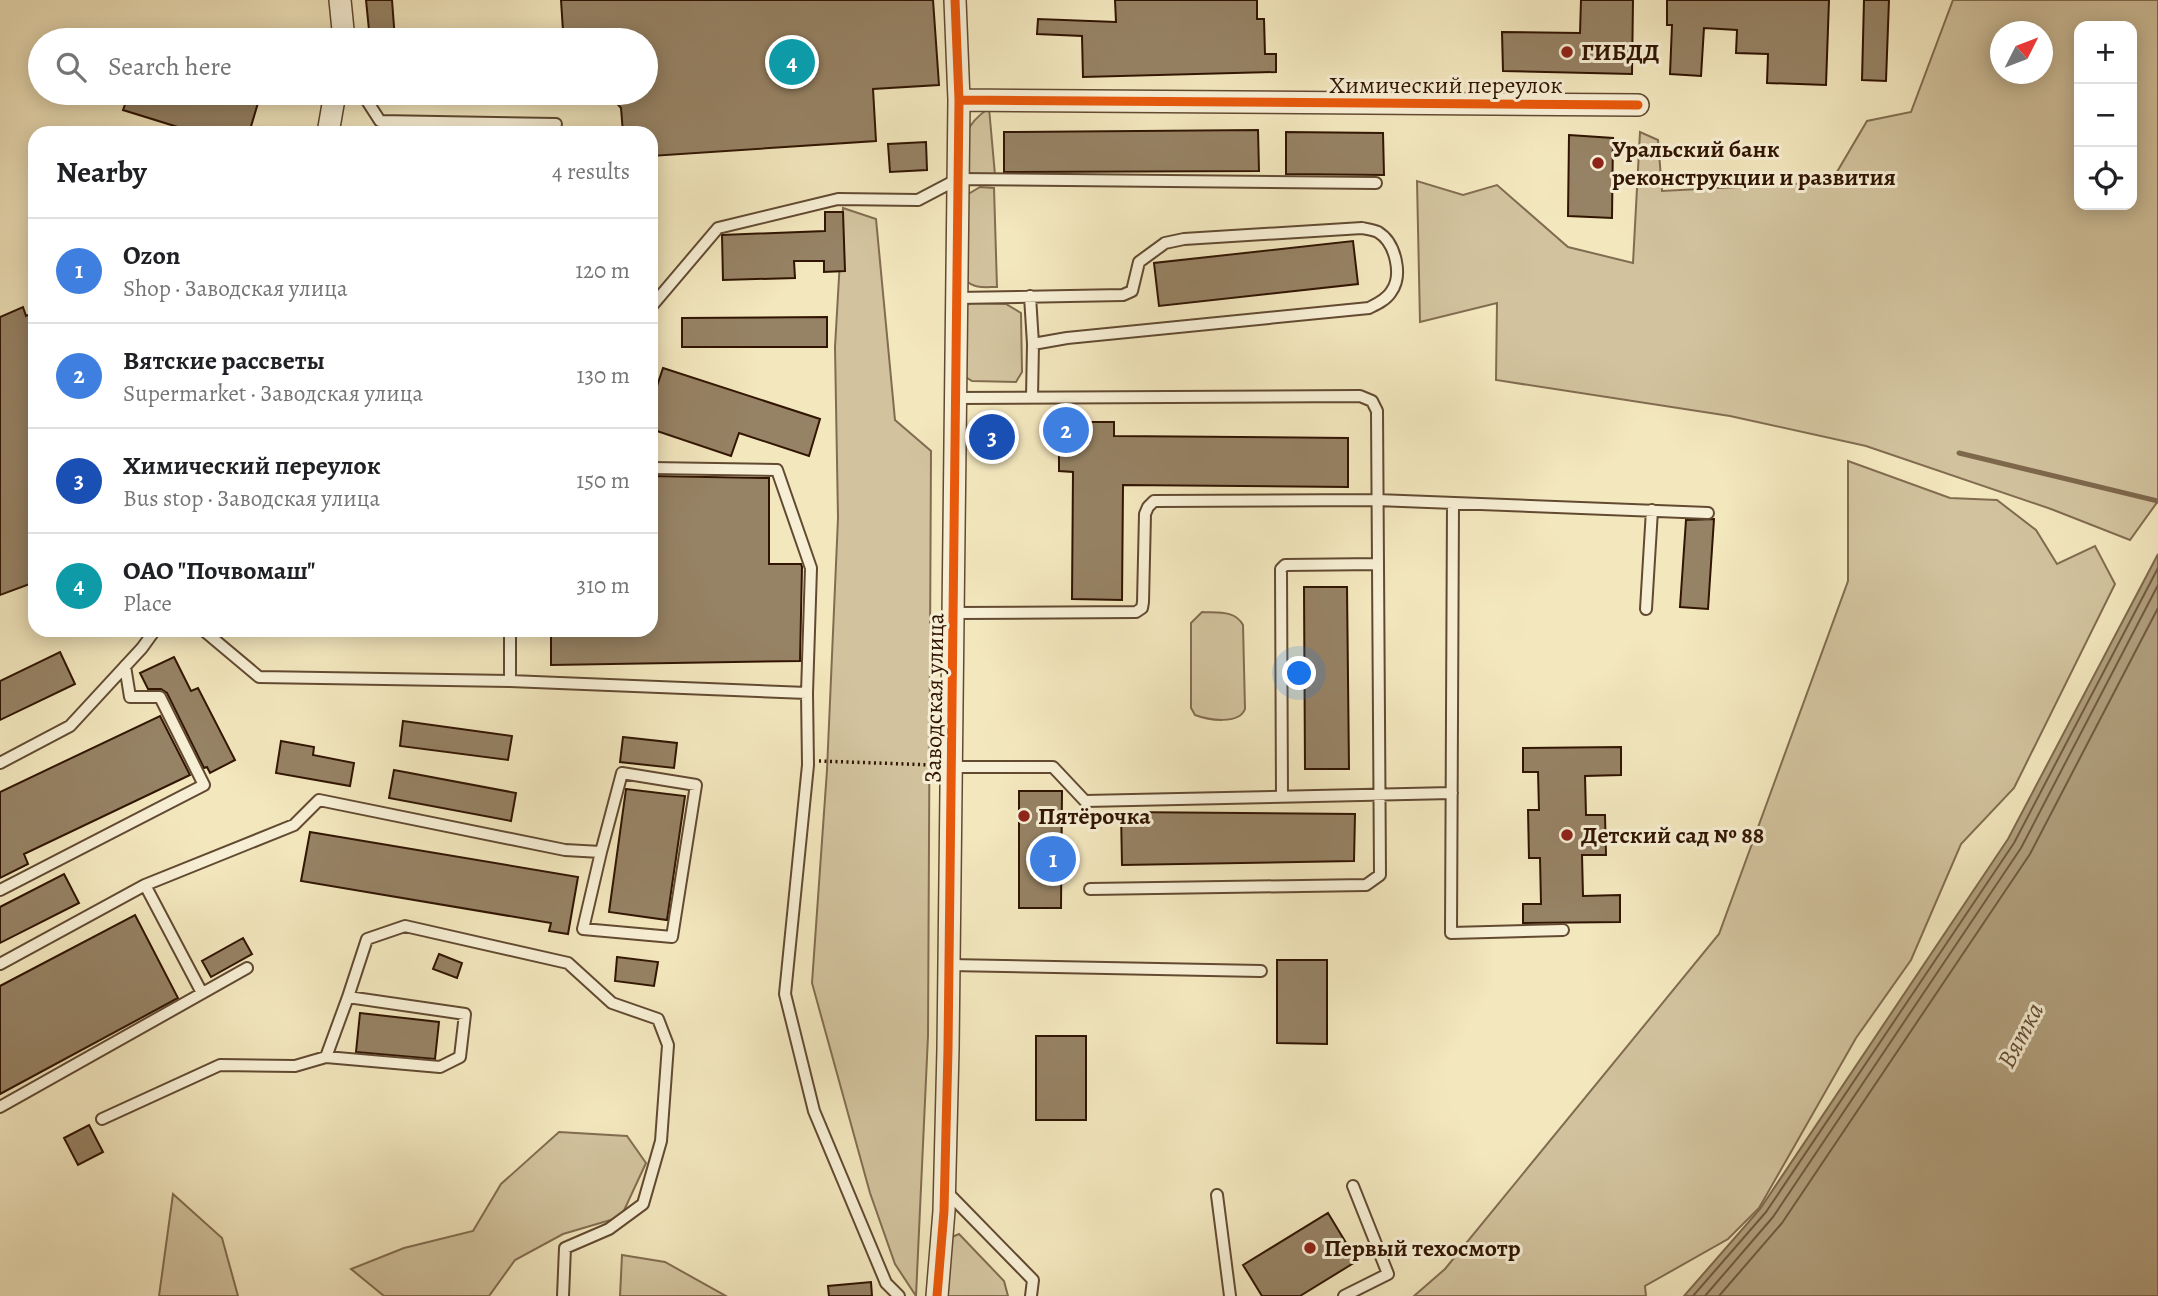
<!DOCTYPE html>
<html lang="en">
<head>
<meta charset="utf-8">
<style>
	body { margin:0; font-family:Alegreya,serif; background:#f6f6f6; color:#202124 }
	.controls { position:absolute; right:21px; top:21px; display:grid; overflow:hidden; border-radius:14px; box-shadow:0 4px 18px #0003 }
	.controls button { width:63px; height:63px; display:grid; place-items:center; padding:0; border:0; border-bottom:2px solid #e0e0e0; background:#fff; color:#202124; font:35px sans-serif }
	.compass { position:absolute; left:1990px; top:21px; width:63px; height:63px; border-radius:50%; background:#fff; box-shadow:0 4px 18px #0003; rotate:48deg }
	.you { position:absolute; left:1300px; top:674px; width:24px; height:24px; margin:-18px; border:5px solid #fff; border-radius:50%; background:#1a73e8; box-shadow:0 0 0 10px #1a73e833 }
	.badge { display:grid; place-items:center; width:46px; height:46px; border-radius:50%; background:#8f2418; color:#fff; font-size:23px; font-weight:700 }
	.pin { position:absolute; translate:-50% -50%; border:4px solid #fff; box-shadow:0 2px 7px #0006 }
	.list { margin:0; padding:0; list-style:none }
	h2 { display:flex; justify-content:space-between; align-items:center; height:91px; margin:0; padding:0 28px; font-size:30px }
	h2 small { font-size:23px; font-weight:400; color:#757577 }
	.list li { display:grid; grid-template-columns:46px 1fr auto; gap:21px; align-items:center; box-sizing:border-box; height:105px; padding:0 28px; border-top:2px solid #e0e0e0 }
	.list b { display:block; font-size:26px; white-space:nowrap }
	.list p { margin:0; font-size:23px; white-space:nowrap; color:#757577 }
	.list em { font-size:23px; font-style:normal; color:#757577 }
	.icon { flex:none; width:38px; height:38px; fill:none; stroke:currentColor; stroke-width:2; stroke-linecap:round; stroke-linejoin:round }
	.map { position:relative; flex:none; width:2158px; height:1296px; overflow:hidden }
	.search { position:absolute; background:#fff; box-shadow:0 4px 18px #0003; left:28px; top:28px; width:630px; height:77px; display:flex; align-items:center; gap:18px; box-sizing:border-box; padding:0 24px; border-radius:38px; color:#757577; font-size:26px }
	.panel { position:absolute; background:#fff; box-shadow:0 4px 18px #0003; left:28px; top:126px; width:630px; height:511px; border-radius:21px }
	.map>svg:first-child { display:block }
</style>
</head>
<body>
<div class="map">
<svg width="2158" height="1296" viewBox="0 0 2158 1296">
	<rect width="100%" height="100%" fill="#f3e7be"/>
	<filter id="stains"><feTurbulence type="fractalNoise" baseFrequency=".00286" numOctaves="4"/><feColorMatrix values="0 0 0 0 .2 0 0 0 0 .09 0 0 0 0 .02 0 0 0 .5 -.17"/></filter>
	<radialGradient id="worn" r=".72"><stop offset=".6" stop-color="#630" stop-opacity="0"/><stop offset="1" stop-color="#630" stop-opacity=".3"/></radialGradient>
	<path fill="#d2c39e" stroke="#826c50" stroke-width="2" fill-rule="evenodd" d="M1953,0H2158V501L2130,540L2051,509L1866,446L1730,416L1496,380L1497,303L1420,322L1417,181L1463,195L1497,185L1568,247L1633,263L1640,132L1658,140L1662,191L1831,182L1867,121L1911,112ZM2079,26H2132V205H2079ZM2000,32H2042V74H2000Z
		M989,108L995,175H964C965,142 959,129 989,108Z
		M980,187L994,188L997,287C984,287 975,289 965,280V196Z
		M843,208L876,219L895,420L931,451L928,1036L916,1296L895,1264L870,1193L812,983L827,770L838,518L835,347Z
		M970,303L1006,304L1021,313L1022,372L1016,382L972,381L964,376L963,309Z
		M1848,461L1950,498L1997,500L2036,530L2057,564L2095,546L2115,584L2014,788L1961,844L1911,960L1856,1038L1759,1208L1728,1239L1645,1286L1646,1296H1414L1445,1269L1719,934L1848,581Z
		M1202,612C1218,613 1235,610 1243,625L1245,709C1239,725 1208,720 1195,715L1191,708V623Z
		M559,1132L627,1136L646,1163L621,1217L563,1234L515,1260L489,1296H384L351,1269L404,1248L473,1231L501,1184Z
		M173,1194L222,1238L238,1296H159Z
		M959,1234L1004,1281L1008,1296H947L952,1237Z
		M622,1255L665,1262L726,1296H620Z"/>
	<path fill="#b1a07e" stroke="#7e684c" stroke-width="2" d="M2158,554V1296H1684L1760,1209L2008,839Z"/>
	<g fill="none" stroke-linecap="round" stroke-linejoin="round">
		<path stroke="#715a40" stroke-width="2" d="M1693,1296L1766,1212L2014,843L2158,568
			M1705,1296L1773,1217L2021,848L2158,585
			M1719,1296L1782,1223L2030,854L2158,608"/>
		<path stroke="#7e684c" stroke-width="5" d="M1959,453L2158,501"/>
	</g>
	<path fill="#968264" stroke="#311502" stroke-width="2" d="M366,0H392L395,40H370Z
		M561,0H933L939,85L873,89L876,141L651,156V133H623L621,108L608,93H646V40H579L578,30L563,31Z
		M1115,0H1257V19H1264L1265,54H1276V72L1083,77L1082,36L1037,34L1038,19L1116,22Z
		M1581,0H1633L1632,74L1503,71L1502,32L1580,33Z
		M1667,0H1829L1826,85L1767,83L1768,54L1736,53L1737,30L1704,28L1701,76L1670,74L1672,25H1667Z
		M1864,0H1889L1886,81L1862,80Z
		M129,93H261L249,133H197L123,110Z
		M1258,130L1259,171L1004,172V132Z
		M1286,132L1383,133L1384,175L1286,174Z
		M1569,135L1613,138L1612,218L1568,216Z
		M926,142L927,170L890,172L888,144Z
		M825,212H843L845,271L824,272V261H794L795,278L723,280L722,235L825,231Z
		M1353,241L1358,284L1159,306L1154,263Z
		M23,307L26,316L35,312V582L0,595V317Z
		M827,317V347H682V318Z
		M663,368L820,419L809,456L739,433L731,456L651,429V404Z
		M1059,422H1114V436L1348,438V487L1123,485L1122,600L1072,599L1073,472L1059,471Z
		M651,476L769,478V564H801L802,567L800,661L551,665V630H651Z
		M1714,519L1708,609L1680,607L1686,520Z
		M1304,587H1347L1349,769H1305Z
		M60,652L75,684L0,720V681Z
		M174,657L191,691L198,688L235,760L210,773L207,767L204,768L167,693L161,689H148L140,673Z
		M160,716L190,775L24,854L28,864L0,878V792Z
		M403,721L512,736L508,760L400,746Z
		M623,737L677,743L674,768L620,762Z
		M281,741L314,747L313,755L354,763L350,786L276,773Z
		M1621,747V775L1585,776L1586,815H1605L1606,855H1582L1583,896L1620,895V922L1523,923V904H1541L1540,858H1529L1528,810H1539L1538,772H1523V748Z
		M394,770L516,793L511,821L389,798Z
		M626,789L685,796L667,920L609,912Z
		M1019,791H1062L1061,908H1019Z
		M1121,812L1355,814L1354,861L1122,865Z
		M310,832L578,877L568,934L549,931L551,923L301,881Z
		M64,874L79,903L0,943V907Z
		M135,915L178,998L0,1094V986Z
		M243,938L252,954L211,977L202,961Z
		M439,954L462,963L457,978L433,969Z
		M617,957L658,962L654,986L615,981Z
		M1277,960H1327V1044L1277,1043Z
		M360,1013L439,1022L435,1059L356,1052Z
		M1036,1036H1086V1120H1036Z
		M89,1125L103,1152L78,1165L64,1138Z
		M1328,1213L1357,1261L1300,1296H1262L1243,1265Z
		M871,1282L872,1296H829L828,1286Z"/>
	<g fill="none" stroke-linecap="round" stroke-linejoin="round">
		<defs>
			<path id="lane" d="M362,93L380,121L556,124
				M1030,296L1033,344L1032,397
				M957,298L1123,295L1132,291L1139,262L1165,243L1184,239L1362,228C1367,229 1374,230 1378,232C1396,243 1403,276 1391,292C1386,300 1377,304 1369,308L1067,338L1033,344
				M651,307L718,228L838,199L918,200L958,179L1376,183
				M956,398L1360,396L1372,401L1377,411L1380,875L1366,885L1090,889
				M651,468L777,470L811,568L807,693
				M1453,503L1451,933L1563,930
				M1646,609L1652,510
				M954,613L1136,612L1142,608L1143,602L1145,514L1148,507L1154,501L1377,500L1708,513
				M203,630L259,677L510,681L807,693L808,765L785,994L814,1111L886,1283L899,1296
				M510,630V681
				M0,763L70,726L142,648L155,630
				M952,767H1053L1085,801L1452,793
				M1282,797L1281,569L1285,565L1378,564
				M145,885L294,825L319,800L565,850L601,852L622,773L696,785L672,937L583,929L601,852
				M0,890L204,785L160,697H130L125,666
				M0,964L145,885L202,993
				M949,965L1261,971
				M348,997L326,1057L440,1067L460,1057L465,1014L348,997L367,939L405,926L568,963L612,1003L658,1019L668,1045L661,1141L643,1204L609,1229L565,1248L563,1296
				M0,1107L247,968
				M102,1119L220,1065L295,1066L326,1057
				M946,1191L1033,1280L1031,1296
				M1217,1195L1230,1296
				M1344,1296L1388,1274L1353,1186"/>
			<path id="street" d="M340,0L344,40
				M959,100L1638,105
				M328,133L335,93
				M937,1296L944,1211L948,1049L959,100L955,0"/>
		</defs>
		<use href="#lane" stroke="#624a31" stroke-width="14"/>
		<use href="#street" stroke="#624a31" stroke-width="24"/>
		<path stroke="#311502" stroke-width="3.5" stroke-dasharray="2 3.5" stroke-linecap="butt" d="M819,761L934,765"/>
		<use href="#lane" stroke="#f7efd5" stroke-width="10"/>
		<use href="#street" stroke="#f7efd5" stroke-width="21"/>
		<defs>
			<path id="cycleway" d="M959,100L1638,105
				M937,1296L944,1211L948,1049L959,100L955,0"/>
		</defs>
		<use href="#cycleway" stroke="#f7efd5" stroke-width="13"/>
		<use href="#cycleway" stroke="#e8590c" stroke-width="9"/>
	</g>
	<g fill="#8f2418" stroke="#f7efd5" stroke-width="2.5">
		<circle cx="1567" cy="52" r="7"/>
		<circle cx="1598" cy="163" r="7"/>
		<circle cx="1024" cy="816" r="7"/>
		<circle cx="1567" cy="835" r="7"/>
		<circle cx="1310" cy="1248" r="7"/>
	</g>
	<g text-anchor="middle" stroke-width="6" stroke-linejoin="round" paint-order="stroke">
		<g font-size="24" font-weight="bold" fill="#311502" stroke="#f7efd5" text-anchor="start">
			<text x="1581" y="60">ГИБДД</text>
			<text x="1612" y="157">Уральский банк<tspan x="1612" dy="28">реконструкции и развития</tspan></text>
			<text x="1038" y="824">Пятёрочка</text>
			<text x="1581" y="843">Детский сад № 88</text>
			<text x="1324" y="1256">Первый техосмотр</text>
		</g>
		<g font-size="24" fill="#311502" stroke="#f7efd5">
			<text x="1446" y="93">Химический переулок</text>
			<text transform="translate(934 698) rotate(-89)" y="8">Заводская улица</text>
		</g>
		<g font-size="26" font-style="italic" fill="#644d34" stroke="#f7efd5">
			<text transform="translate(2020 1035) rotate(-62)" y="9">Вятка</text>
		</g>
	</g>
	<rect width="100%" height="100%" filter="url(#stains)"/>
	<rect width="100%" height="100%" fill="url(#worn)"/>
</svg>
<div class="controls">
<button>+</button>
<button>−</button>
<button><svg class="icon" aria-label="locate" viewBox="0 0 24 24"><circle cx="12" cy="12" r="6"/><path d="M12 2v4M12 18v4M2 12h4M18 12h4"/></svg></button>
</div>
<svg class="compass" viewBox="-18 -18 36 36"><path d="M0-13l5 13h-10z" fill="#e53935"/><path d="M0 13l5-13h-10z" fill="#757577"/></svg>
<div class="you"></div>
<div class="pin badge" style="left:1053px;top:859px;background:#3f7fe0">1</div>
<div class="pin badge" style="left:1066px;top:430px;background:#3f7fe0">2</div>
<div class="pin badge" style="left:992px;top:437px;background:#1a4fb4">3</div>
<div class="pin badge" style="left:792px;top:62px;background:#0f9aa8">4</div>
<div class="search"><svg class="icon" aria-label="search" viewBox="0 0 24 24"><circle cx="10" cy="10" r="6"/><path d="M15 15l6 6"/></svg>Search here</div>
<section class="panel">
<h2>Nearby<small>4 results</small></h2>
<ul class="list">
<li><span class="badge" style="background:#3f7fe0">1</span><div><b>Ozon</b><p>Shop · Заводская улица</p></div><em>120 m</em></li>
<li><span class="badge" style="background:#3f7fe0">2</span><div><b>Вятские рассветы</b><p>Supermarket · Заводская улица</p></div><em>130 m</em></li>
<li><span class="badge" style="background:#1a4fb4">3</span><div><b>Химический переулок</b><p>Bus stop · Заводская улица</p></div><em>150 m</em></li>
<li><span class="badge" style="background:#0f9aa8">4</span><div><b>ОАО &quot;Почвомаш&quot;</b><p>Place</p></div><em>310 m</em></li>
</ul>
</section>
</div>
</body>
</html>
